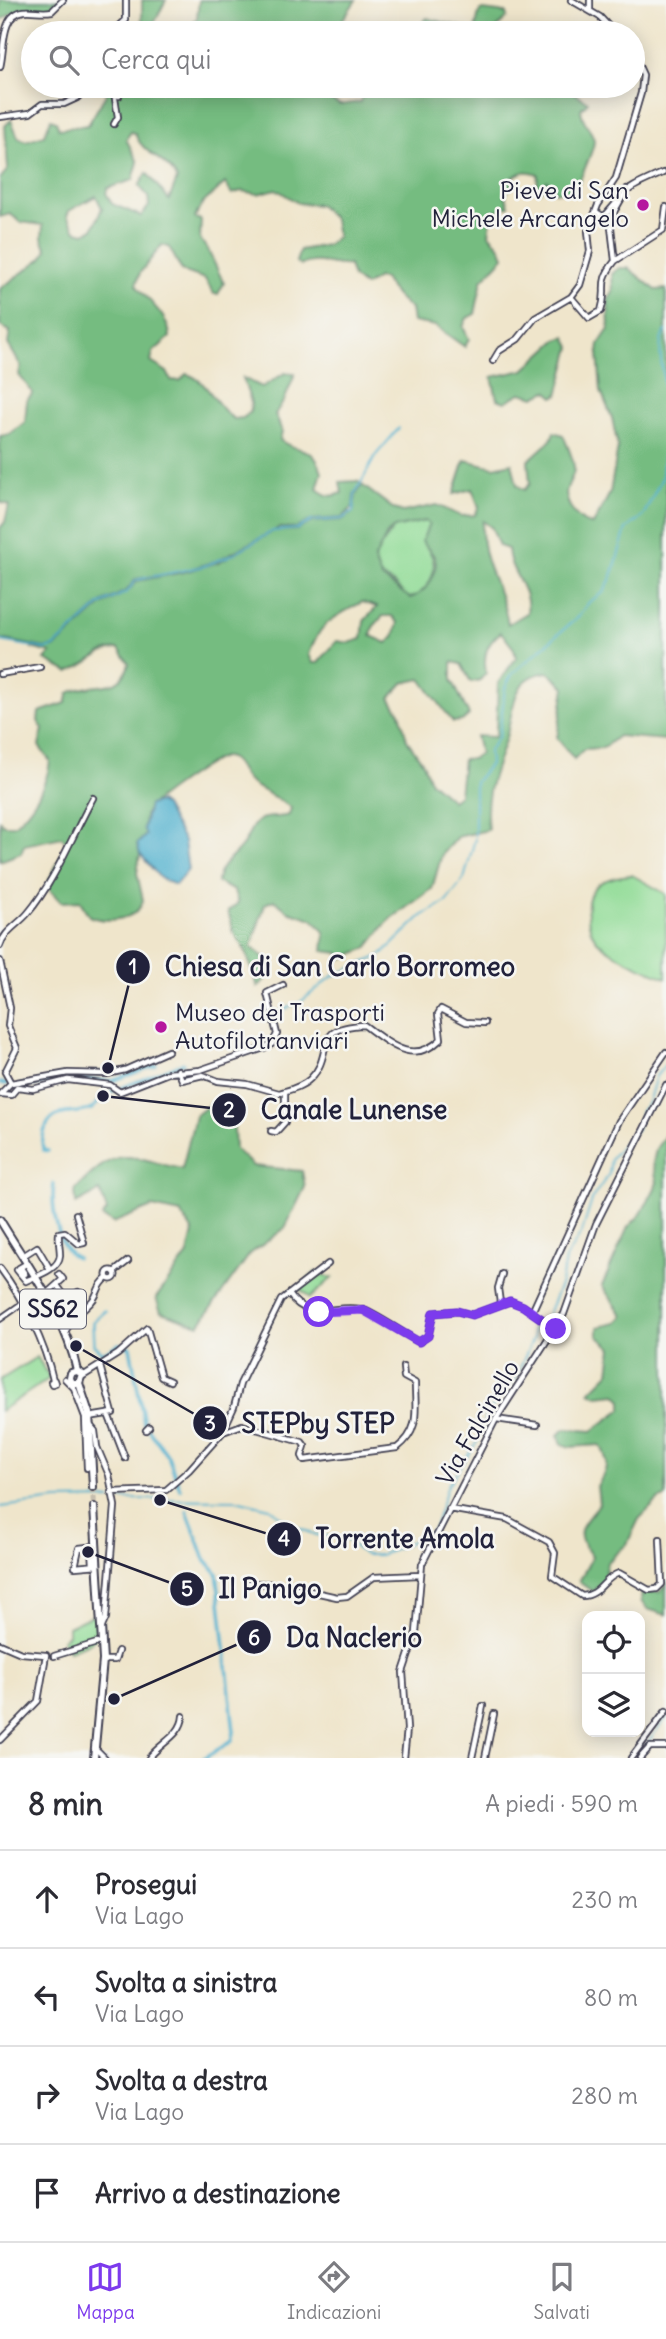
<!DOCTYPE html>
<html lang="it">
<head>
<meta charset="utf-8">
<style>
	body { margin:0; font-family:Delius,sans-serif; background:#f2f2f3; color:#2b2b33 }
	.controls { position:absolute; right:21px; bottom:21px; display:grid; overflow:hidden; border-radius:14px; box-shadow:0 4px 18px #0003 }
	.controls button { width:63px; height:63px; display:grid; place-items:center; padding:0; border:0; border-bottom:2px solid #e1e1e2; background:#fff; color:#2b2b33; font:35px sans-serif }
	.stop { position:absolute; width:21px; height:21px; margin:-16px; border:5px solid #7c3aed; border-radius:50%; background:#fff }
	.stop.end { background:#7c3aed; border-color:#fff; box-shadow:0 2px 7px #0008 }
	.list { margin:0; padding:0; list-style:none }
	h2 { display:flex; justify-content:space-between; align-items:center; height:91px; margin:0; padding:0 28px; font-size:30px }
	h2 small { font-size:23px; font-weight:400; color:#7c7c81 }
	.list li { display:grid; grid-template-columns:46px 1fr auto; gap:21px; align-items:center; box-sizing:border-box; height:98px; padding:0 28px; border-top:2px solid #e1e1e2 }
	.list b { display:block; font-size:26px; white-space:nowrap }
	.list p { margin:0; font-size:23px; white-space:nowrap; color:#7c7c81 }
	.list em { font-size:23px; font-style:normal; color:#7c7c81 }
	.icon { flex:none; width:38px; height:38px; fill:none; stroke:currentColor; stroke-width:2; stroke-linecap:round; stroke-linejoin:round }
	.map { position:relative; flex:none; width:666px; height:1758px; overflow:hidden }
	.search { position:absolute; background:#fff; box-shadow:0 4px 18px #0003; left:21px; right:21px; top:21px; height:77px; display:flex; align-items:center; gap:18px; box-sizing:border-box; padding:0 24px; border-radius:38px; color:#7c7c81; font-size:26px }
	.sheet { height:483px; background:#fff }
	nav { display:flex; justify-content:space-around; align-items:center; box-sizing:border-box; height:98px; border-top:2px solid #e1e1e2; background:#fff; font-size:19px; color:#7c7c81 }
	nav a { display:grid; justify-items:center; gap:4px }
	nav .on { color:#7c3aed }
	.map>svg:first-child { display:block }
</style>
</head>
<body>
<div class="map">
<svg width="666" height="1758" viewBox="0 0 666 1758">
	<rect width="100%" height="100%" fill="#f6f6f2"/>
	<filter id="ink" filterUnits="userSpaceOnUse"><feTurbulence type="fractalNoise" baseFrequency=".0143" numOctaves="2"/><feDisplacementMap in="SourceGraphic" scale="14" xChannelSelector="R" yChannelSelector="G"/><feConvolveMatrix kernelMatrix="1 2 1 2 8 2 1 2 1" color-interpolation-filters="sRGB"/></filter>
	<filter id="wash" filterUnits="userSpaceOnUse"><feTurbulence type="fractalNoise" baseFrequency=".00686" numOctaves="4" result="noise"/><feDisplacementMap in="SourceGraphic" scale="28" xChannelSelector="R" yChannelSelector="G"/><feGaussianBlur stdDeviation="1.57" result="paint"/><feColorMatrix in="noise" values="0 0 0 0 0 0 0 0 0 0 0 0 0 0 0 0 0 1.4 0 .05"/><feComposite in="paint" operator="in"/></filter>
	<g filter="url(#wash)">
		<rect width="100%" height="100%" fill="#efe5cb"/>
		<path fill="#92dc97" stroke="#5a7f69" stroke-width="2" d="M426,521L429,525L424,545C443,562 432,591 409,599L393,583L381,577L374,560L376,553L394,528Z
			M632,875L666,894V978C646,970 618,958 602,945C592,937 589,928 588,916C584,885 604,877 632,875Z
			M316,1272L332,1278L310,1298L299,1288Z
			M37,1357L50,1378L0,1411V1380Z
			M99,1612C100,1642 96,1641 69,1651L62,1639L68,1635V1627Z"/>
		<path fill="#75bc80" stroke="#4c6f5e" stroke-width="2" fill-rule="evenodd" d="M0,0H60L46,9L21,8L0,21Z
			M142,0H166L152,27L168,28L173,33H127L142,22Z
			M199,0H356L341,22L317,33H186L197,18Z
			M483,10L506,13L507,17L493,33H423L426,30L423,22L427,18L475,30L479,13Z
			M111,86H320L329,99L340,105L360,102L366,86H572L574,93L588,102L581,109C581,121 591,128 594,140C595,147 578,186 573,192H556L547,181L540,191L537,187L538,174C527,170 521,171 512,178L511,187L505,194L509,206L492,212L489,234L501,248L504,257L482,280L475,314L467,318L463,327L469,339L465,347L435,326L413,322L411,309L395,295L384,279L378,278L365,286L353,278L349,265C331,267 320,257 301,265L296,262L300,250L327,245L337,237L334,219L319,205L298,203L276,189L258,194L241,191L232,194L225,183L201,205L195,218L201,220L200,239C213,255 214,265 224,283L218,294H214L205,279L182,271L169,247L162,245L140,273L136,285C149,302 169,316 170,337L153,352L151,362L167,372L171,380L180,381L186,374C208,379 215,407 234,419L243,418L250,412L251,403L243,378L262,387L285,373L295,374L284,401L275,414L282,431L280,440C299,455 312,442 322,472L317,489C326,496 331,498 342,493L340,482L357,481L361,484L354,494L353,507L342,518L312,520L297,528H279L218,560L184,571L136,579L126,591L101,603L54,647L46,648L0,639V528L5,522L9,505L0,502V436L10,434L25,422L27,400L33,393L19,375L21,366L8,344L10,331L0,326V289L42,258L47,250L42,238L43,225L21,222L10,214L0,217V179L8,169L5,126L11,120L18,137L26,141L44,135L51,119L56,121L59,129L88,125ZM131,132L135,133C141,154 169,160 177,179L169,200L147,173L139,186L148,196L149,206L141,216L112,204L106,193L108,188L133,180L138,162L126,139ZM96,196L102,208L93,229L85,233L76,231L67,216L69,211Z
			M619,268H628L656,290L666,289V740L618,736L603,748L584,749L574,759L557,738L565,687L548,672C512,676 514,707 507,734C496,771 483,790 488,830L457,837L442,854L432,889L388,921L367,948L341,959L339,953L323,951L325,933L313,919L288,911L274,900L265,904L251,947L265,958L267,977L258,987L245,950L234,933L228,911L238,903L234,891L217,882C219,865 233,858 242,846C250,837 249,825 261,819C270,816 280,818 289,815L291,808C278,797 262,792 249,782C240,775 238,756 223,757C212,759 152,801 148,809C144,815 143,828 146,835L137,844L140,854L137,873L143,900C138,921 106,923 89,916L80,901L61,902L49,889V880L67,844L62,837L24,845L21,853L0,861V821L4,825H14C33,809 47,785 50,761L39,746L43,729L38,721L39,712L66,703L69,693C90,680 122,696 129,663L119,649C100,648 87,667 68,672L45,660L51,653L31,648H54L102,605L127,592L137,581L184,572L219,562L274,531L297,530L312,522L342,520L353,512L356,495L362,485L394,509L403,512L437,505L461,516L475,515L479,507L472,489L454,494L465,460L494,467L512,463L517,485L524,490L530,484L528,461L551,440L554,432L563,435C567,445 573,457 574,467C575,477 566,484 566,494C568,509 579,522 593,525L610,493L618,447L612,418L601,391L598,353L599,344L609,329L608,300L613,292L612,274ZM425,521L429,524L422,541C425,548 433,551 435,559C439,575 424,594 410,598L381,577L374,560L387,534L394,528ZM483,521L492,528L499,546L508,549C509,573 531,588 527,613L508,624C503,588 477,559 483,521ZM362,602L377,607L364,621L362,639L349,643L337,641L318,663H313L309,655C319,622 333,618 362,602ZM383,616H392L398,623L394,637L387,643L371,636L373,627ZM501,632L514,649L516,658L498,683L496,732L495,737L476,736L480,753L472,759H463L459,795L452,800L430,781L423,763L407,740L400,713L390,698L403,683L421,679L453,722L462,721L469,715L452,680V662L461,664L471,682L480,680L486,673C483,655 486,644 501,632Z
			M566,337L571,347L558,395L554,397L547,391L535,397L521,393L505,402L497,399L492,377L524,370L557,340Z
			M214,1101L233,1110L235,1149L253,1166L302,1171L305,1187L285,1228L250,1254L199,1325L161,1312L156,1298L188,1254L193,1232L181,1213L152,1207L113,1223L102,1217L107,1211L100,1191L76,1204L75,1190C120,1143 125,1156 182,1169L195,1116Z
			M666,1134V1497L659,1499L639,1519L627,1544L607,1562L604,1580L593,1592L579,1582L592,1557C589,1551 585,1548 583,1543C574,1527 592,1515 599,1504L597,1486C607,1471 610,1461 600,1445L570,1447L562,1444L558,1435L565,1429L592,1431L622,1409V1400L616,1394L598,1396L590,1392L609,1373L612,1348L598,1336V1327L616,1323L623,1316L602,1286L628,1227L641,1214L654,1190L657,1182L653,1163L656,1149Z
			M666,1584V1615L647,1609L641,1601L642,1592H660Z"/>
		<path fill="#4fb0ce" stroke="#386984" stroke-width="2" d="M159,802L164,806L184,841L188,870L175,885L160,878L140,854L137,844L146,835L143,829L149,805Z"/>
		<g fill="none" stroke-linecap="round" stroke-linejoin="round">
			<path stroke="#4fb0ce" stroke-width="2" d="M0,641L46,649L54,647L101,604L127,592L136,580L204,566L231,555L273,531L297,529L312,521L342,519L353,512L355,494L376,455L399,428
				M475,836V782L490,764L489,750L499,736L505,688L512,674L578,617L589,602L604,592L612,576L626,529L643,516L662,478C665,443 666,408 663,373C661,361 657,340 666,331
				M274,1014L299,1003L333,976L380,956L422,916L446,902L464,879L475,839
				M546,1318L561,1283L565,1259L582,1232L593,1197L609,1174L611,1158L637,1128L641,1111L648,1103L656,1076L666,1064
				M117,1499L236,1500L270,1508L293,1526L317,1535L344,1538L365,1555H380L428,1534L434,1528L448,1485L479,1439L486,1414L515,1380L533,1338V1329L542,1322
				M0,1507L57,1500L111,1499
				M636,1758L666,1718"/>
			<path stroke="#4fb0ce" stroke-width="3.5" d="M0,1083L7,1084
				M22,1085H39L68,1078L112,1081L156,1065
				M48,1151L43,1150C42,1143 42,1139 44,1132C53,1105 72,1117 92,1109L106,1094L183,1063
				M54,1184C51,1203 57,1251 77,1258
				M105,1311L93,1322L94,1345L103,1353L119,1344L130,1347L144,1423L168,1456L180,1489
				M187,1511L205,1559L217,1573L234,1732L232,1741L204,1758"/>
		</g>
	</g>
	<g filter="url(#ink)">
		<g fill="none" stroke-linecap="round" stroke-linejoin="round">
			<path stroke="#c6beae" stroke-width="6" stroke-dasharray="6 3" stroke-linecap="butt" d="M93,1487L94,1507"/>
			<defs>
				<path id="minor" d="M571,0L600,17L615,33
					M590,10V0
					M117,33L116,29L126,20V0
					M0,67C5,50 0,14 24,11C33,10 42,13 52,11L63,0
					M113,86L118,117L114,124
					M116,86L119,96
					M0,117L30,113L42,104H64L77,98L90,86
					M596,212L604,217C630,187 626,189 663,173
					M615,261L663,230L666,207
					M571,297L589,318L601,311C609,287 596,285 615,261L610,219L627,189
					M493,361L499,351L518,339L535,318L571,297L580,285L590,251L588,231L598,205L616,178L641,93L643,75L633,53
					M0,674L40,667
					M0,946C4,931 18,925 28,913C55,881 72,836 93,798
					M0,961L10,1008L8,1026L17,1048L5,1072
					M178,1070L182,1080L203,1075L218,1081L247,1084L279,1093C289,1090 302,1087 310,1079C336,1054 309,1027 364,1025C390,1044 413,1066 441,1039L438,1014L441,1009L466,1022L485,1023
					M11,1083L68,1073L107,1074L125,1070L168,1051
					M17,1087L33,1089L68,1080L110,1085L120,1092L168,1073L200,1070L264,1048L272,1044L277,1034L267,993L283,985
					M0,1094L11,1083L5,1072
					M1,1094L11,1095L17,1088
					M271,1131L276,1132L285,1122V1091
					M23,1256L37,1247L50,1269
					M0,1268C23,1299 45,1343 53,1380
					M19,1268L26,1264
					M21,1268L25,1274
					M17,1270L26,1281
					M106.5 1275a4.5 4.5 0 1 1 9 0a4.5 4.5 0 1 1-9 0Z
					M114,1272L128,1261
					M26,1281C36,1276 59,1270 60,1255C60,1248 58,1240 59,1233L65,1232L79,1244L84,1243L76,1214
					M57,1285L62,1292
					M289,1294C308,1323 332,1304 360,1309C374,1312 403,1334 419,1342L428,1336L433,1313L457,1311L472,1315L510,1301L523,1306L556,1329
					M45,1295L63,1279L59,1274
					M500,1303L498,1288L502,1274
					M532,1312L619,1121L666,1052
					M56,1313L81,1297L78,1292L72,1296L75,1301
					M0,1319L23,1303
					M65,1332C72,1318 82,1312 92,1301C99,1294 96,1287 107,1278
					M83,1376L118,1354L147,1328L161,1377L170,1381
					M65,1379L74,1388L85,1417L87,1468
					M54,1380L55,1383L52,1384L51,1382Z
					M108,1414L125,1458
					M89,1417L113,1413L100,1366
					M496,1419L537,1425
					M90,1425L95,1431L97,1447L109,1475L115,1506L106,1618L102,1627
					M146,1430L149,1427
					M223,1432L242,1425L302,1442L305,1446L302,1456L304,1460L397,1448C421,1430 415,1410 415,1383L404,1377L403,1367
					M111,1492L166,1490L189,1470L222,1433L234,1407L240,1384L281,1300L328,1264
					M449,1509L507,1519L549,1542L555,1553L552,1576L582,1596C600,1596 603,1578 619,1573L649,1590L657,1589L662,1584L660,1539
					M92,1546L93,1566
					M96,1546L79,1548L75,1567L98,1565
					M249,1583L278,1584L337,1597L347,1596L374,1577L420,1575
					M0,1644L21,1653L46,1655
					M54,1656L97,1643
					M103,1660H115L118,1651
					M0,1740L38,1701L46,1655
					M95,1748L105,1758
					M149,1758C160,1743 182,1735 183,1716
					M404,1758L407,1729L403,1672L416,1633L422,1564L496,1419L564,1314L596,1224L666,1085
					M472,1758L483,1706
					M485,1758L494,1714
					M631,1758L666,1711
					M640,1758L650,1747H666"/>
				<path id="major" d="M0,1220C28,1267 66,1316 77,1371L82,1374L79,1383L89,1413L93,1487
					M77,1371L71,1373L70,1378L72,1383H79
					M94,1507L103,1660L94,1758"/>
			</defs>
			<use href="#minor" stroke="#413f51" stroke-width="8"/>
			<use href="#major" stroke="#413f51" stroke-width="10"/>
			<use href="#minor" stroke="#fff" stroke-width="4.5"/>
			<use href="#major" stroke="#fff" stroke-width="6"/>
		</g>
	</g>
	<g fill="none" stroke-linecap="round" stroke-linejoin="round" filter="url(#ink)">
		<path stroke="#7c3aed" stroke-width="9" d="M319,1312L363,1310L419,1342L428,1336L433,1313L457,1311L472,1315L510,1301L523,1306L556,1329"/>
	</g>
	<g fill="#b5179e" stroke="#f6f6f2" stroke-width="2.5">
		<circle cx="643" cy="205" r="7"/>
		<circle cx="161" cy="1027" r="7"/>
	</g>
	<g text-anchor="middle" stroke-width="5" stroke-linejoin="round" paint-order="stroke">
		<rect fill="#f6f6f2" stroke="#626272" stroke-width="2" x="20" y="1289.5" width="66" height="39" rx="5"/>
		<g font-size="23" font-weight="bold" fill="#22223b">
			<text x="53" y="1317">SS62</text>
		</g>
		<g font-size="24" fill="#22223b" stroke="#f6f6f2" text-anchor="end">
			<text x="629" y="199">Pieve di San<tspan x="629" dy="28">Michele Arcangelo</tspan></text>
			<text x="175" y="1021" text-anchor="start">Museo dei Trasporti<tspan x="175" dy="28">Autofilotranviari</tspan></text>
		</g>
		<g font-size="24" fill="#22223b" stroke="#f6f6f2">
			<text transform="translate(478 1423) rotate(-60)" y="8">Via Falcinello</text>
		</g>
	</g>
	<path fill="none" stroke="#22223b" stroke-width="2.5" d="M108 1068L133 967M103 1096L229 1110M76 1346L210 1423M160 1500L284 1539M88 1552L187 1589M114 1699L254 1637"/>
	<g fill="#22223b" stroke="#f6f6f2" stroke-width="2.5">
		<circle cx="108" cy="1068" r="7"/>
		<circle cx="103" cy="1096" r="7"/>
		<circle cx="76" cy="1346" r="7"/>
		<circle cx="160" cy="1500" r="7"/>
		<circle cx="88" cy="1552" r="7"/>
		<circle cx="114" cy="1699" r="7"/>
		<circle cx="133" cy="967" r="18"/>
		<circle cx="229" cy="1110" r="18"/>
		<circle cx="210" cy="1423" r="18"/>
		<circle cx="284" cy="1539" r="18"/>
		<circle cx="187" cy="1589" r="18"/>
		<circle cx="254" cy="1637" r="18"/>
	</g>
	<g font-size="21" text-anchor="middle" font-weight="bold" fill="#fff">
		<text x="133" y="974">1</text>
		<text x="229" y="1117">2</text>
		<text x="210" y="1431">3</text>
		<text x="284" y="1546">4</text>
		<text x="187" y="1596">5</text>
		<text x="254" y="1645">6</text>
	</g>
	<g font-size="26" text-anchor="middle" font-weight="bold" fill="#22223b" stroke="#f6f6f2" stroke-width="5" stroke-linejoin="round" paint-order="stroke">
		<text x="340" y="976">Chiesa di San Carlo Borromeo</text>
		<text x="354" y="1119">Canale Lunense</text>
		<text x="318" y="1433">STEPby STEP</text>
		<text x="405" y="1548">Torrente Amola</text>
		<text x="270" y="1598">Il Panigo</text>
		<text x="354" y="1647">Da Naclerio</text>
	</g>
</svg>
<div class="controls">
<button><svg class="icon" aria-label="locate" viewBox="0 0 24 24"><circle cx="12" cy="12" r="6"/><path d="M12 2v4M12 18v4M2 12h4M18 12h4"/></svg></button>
<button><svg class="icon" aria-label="layers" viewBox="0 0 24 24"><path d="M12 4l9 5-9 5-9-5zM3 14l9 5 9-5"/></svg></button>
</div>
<div class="stop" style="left:319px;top:1312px"></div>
<div class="stop end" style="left:556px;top:1329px"></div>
<div class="search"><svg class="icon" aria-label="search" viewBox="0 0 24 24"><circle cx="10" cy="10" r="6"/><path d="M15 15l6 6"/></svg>Cerca qui</div>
</div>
<section class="sheet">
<h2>8 min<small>A piedi · 590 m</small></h2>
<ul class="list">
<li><svg class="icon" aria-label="ahead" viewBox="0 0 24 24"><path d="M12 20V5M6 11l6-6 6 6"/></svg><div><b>Prosegui</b><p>Via Lago</p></div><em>230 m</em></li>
<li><svg class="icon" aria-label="left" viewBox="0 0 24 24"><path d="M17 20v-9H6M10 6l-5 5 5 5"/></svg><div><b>Svolta a sinistra</b><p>Via Lago</p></div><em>80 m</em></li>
<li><svg class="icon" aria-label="right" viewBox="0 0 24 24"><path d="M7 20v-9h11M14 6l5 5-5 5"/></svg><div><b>Svolta a destra</b><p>Via Lago</p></div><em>280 m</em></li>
<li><svg class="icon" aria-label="arrive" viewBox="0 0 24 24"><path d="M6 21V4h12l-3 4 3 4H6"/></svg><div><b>Arrivo a destinazione</b></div></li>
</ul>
</section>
<nav>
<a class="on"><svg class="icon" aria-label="map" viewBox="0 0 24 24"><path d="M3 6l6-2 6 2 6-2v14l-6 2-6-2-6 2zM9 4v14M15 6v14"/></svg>Mappa</a>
<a><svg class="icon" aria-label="directions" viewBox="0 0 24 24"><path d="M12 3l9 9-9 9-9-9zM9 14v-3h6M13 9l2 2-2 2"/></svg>Indicazioni</a>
<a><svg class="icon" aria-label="saved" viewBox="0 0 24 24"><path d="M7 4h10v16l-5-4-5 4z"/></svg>Salvati</a>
</nav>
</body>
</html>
